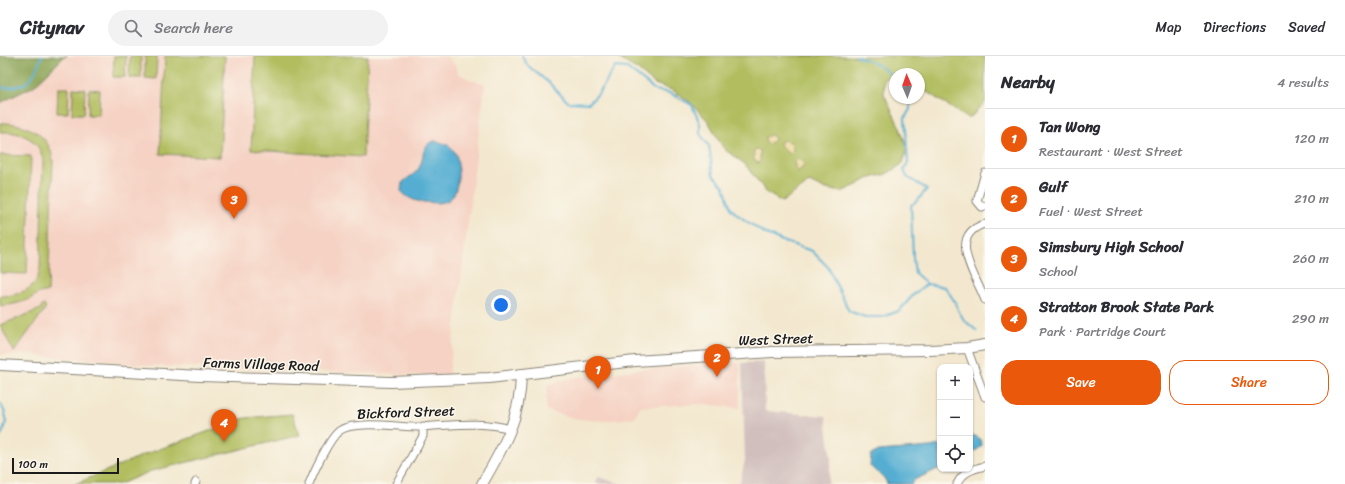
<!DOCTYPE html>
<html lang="en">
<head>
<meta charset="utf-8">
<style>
	body { margin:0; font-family:Sriracha,sans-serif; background:#f2f2f3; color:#2b2b33 }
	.controls { position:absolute; right:12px; bottom:12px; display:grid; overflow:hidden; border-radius:8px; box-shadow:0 1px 3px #0004 }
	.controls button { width:36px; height:36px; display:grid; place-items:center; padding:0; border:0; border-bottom:1px solid #e1e1e2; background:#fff; color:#2b2b33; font:20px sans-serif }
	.compass { position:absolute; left:889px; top:12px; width:36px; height:36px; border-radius:50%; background:#fff; box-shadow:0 1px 3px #0004; rotate:358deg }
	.scale { position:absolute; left:12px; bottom:10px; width:107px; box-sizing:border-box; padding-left:4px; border:2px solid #1c1c1c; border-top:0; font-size:11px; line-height:14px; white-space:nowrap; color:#1c1c1c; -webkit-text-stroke:3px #fbf7ec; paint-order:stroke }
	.you { position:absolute; left:501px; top:249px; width:14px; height:14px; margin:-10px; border:3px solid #fff; border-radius:50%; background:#1a73e8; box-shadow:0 0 0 6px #1a73e833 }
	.badge { display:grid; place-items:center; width:26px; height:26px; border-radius:50%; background:#ea580c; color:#fff; font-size:13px; font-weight:700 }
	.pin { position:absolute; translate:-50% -33px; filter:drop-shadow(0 1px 2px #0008) }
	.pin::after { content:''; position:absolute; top:21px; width:14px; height:12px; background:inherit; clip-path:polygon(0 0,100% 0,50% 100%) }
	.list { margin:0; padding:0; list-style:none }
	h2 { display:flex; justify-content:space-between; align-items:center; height:52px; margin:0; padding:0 16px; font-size:17px }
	h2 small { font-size:13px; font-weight:400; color:#7c7c81 }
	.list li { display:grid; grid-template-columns:26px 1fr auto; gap:12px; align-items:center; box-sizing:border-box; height:60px; padding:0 16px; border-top:1px solid #e1e1e2 }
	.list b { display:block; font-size:15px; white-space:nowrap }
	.list p { margin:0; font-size:13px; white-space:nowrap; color:#7c7c81 }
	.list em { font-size:13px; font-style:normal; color:#7c7c81 }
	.actions { display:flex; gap:8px; padding:12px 16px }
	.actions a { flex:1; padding:9px 0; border:1px solid #ea580c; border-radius:16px; text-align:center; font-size:14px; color:#ea580c }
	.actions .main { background:#ea580c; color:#fff }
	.icon { flex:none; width:22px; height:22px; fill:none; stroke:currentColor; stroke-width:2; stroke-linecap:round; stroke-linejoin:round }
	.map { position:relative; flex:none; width:985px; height:428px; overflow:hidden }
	header { display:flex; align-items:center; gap:24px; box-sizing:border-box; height:56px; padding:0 20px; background:#fff; border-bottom:1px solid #e1e1e2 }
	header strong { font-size:19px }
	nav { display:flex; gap:22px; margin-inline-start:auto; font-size:14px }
	.search { width:280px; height:36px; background:#f2f2f3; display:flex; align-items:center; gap:10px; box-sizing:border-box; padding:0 14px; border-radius:22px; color:#7c7c81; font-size:15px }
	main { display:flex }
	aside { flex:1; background:#fff }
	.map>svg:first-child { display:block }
</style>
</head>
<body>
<header>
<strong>Citynav</strong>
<div class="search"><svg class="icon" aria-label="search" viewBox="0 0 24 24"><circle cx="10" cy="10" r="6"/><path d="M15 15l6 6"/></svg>Search here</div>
<nav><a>Map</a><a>Directions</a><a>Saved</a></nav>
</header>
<main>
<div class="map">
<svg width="985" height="428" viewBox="0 0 985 428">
	<rect width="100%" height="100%" fill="#fbf7ec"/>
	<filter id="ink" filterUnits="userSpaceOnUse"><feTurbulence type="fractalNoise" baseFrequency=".025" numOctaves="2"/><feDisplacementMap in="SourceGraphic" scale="8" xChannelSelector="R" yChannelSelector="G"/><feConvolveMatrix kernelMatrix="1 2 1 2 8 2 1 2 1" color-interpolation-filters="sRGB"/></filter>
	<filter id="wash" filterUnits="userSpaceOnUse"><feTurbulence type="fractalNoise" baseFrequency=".012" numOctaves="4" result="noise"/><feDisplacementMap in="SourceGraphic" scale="16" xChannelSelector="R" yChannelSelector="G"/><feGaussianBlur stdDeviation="0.9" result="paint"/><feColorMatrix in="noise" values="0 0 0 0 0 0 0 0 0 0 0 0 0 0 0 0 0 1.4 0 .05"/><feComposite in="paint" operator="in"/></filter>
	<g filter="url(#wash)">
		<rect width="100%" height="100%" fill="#f3e8cf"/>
		<path fill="#f5d2c3" d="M0,0H447L455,9L458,17L470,24L485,28L449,319L436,320L153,310L100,304L36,300V298L0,299Z
			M725,307H740V352L704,348L640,351L634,362L602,365L577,363L546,354L547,330L563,324L578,321L644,313Z"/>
		<path fill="#d1bfbd" d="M764,306L765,355L826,360L831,404L828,428H738L740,426L745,404L742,307Z
			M598,421L622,428H596Z"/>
		<path fill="#b1bd5f" stroke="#666c3e" d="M114,0H126L125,21H113Z
			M130,0H141V22H129Z
			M145,0H157L156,23L145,22Z
			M165,0H225L220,101L160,98Z
			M255,0H368L363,101L251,94Z
			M615,0H985V47L969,63L919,31V18L896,17L884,23V38L900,72L907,92L903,107L895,113L886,118L867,123L859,128L841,136L822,132L809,126L782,146L767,137L745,108L724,93L708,65L690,46L672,34L655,28L638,14Z
			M58,32H69L68,57H57Z
			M73,32L85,33L84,58H72Z
			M89,33L100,34L99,59H88Z
			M0,67C24,66 51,78 53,105L48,236C35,236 38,239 28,244C19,247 11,249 2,250L0,249V240C19,240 37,233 40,213L43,107C42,84 21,75 0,76Z
			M0,99L31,100L27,218L0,217Z
			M44,249L46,252L14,296L0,269L41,253L40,252Z
			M292,358L300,379L151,415L120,428H75L146,398L245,362Z"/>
		<path fill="#8ca456" stroke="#546039" d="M0,0H67L64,1L34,30L0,47Z"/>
		<path fill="#eeda9e" stroke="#857b5d" d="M771,79L775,82L774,84L768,88L766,87L765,81Z
			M783,84L791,86L792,88L793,95L791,97H788L781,90L780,88Z
			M756,93L760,94V105L758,107L754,104V95Z
			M797,103L802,104L804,109L798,116L794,107Z"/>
		<path fill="#55aed2" stroke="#386577" d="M433,85C443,86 452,89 456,99C460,108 459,137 450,143C444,148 434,147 426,146C417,146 408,143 401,135L402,127C406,123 413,119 417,115C426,103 419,92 433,85Z
			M972,379C979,381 982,383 982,390L970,399V380Z
			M940,389V412L914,424L912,428H887C884,418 876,417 870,410L871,399L878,395L930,391Z"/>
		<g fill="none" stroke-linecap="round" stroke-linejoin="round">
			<path stroke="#55aed2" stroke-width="2" d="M522,0L527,9L549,27L568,46L589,47L598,38L615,11L627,12L655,34L670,37L692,49L700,68V78L709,90L713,119L724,131L731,153L739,160L764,177L785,186L812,195L828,211L849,255L865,261H882L899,255L915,237L927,228L945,231L955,246L958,254L964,264L977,275
				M857,0C868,4 881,9 889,17C893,20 893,25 895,29
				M0,32C30,31 31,26 42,0
				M907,42L910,47V53L905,62L908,106L904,114L907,121L927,133L917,145L911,149L913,202L915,217L927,228
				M0,347C8,360 8,368 0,381"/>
		</g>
	</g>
	<g filter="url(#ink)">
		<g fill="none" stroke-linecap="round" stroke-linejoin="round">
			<defs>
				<path id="street" d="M985,117L977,145L982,151L985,150
					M985,168C946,179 976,220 985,244
					M967,292L985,341
					M195,428L196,426
					M309,428C314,415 329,383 339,375C352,364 399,371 417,371C449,370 480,364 511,373
					M396,428L423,380V370
					M957,428C963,416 972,413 985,410"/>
				<path id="secondary" d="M0,309L200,320L391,326L489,322L635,305L772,296L930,294L967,292L985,289
					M482,428C503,392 521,361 521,318"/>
			</defs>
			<use href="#street" stroke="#888276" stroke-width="9"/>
			<use href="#secondary" stroke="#888276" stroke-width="12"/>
			<use href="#street" stroke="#fff" stroke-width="7"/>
			<use href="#secondary" stroke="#fff" stroke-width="10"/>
		</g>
	</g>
	<g text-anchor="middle" stroke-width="3" stroke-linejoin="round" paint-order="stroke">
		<g font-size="14" fill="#1c1c1c" stroke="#fbf7ec">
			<text transform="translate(776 283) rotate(-2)" y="5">West Street</text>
			<text transform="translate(261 308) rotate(2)" y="5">Farms Village Road</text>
			<text transform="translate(406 356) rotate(-2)" y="5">Bickford Street</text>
		</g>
	</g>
</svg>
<div class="controls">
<button>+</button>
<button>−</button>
<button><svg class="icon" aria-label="locate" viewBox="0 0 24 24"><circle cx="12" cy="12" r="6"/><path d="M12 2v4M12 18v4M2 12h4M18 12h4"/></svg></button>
</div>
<svg class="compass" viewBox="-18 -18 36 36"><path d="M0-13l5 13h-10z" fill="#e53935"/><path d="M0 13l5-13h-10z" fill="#7c7c81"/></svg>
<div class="scale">100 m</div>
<div class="you"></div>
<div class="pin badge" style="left:598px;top:333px">1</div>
<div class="pin badge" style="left:717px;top:321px">2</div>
<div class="pin badge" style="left:234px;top:163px">3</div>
<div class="pin badge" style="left:224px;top:386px">4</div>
</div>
<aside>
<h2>Nearby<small>4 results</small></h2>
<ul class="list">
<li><span class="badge">1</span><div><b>Tan Wong</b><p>Restaurant · West Street</p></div><em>120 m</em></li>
<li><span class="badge">2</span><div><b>Gulf</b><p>Fuel · West Street</p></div><em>210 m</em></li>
<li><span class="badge">3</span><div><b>Simsbury High School</b><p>School</p></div><em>260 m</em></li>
<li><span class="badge">4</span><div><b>Stratton Brook State Park</b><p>Park · Partridge Court</p></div><em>290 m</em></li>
</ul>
<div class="actions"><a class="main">Save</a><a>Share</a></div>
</aside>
</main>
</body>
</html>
